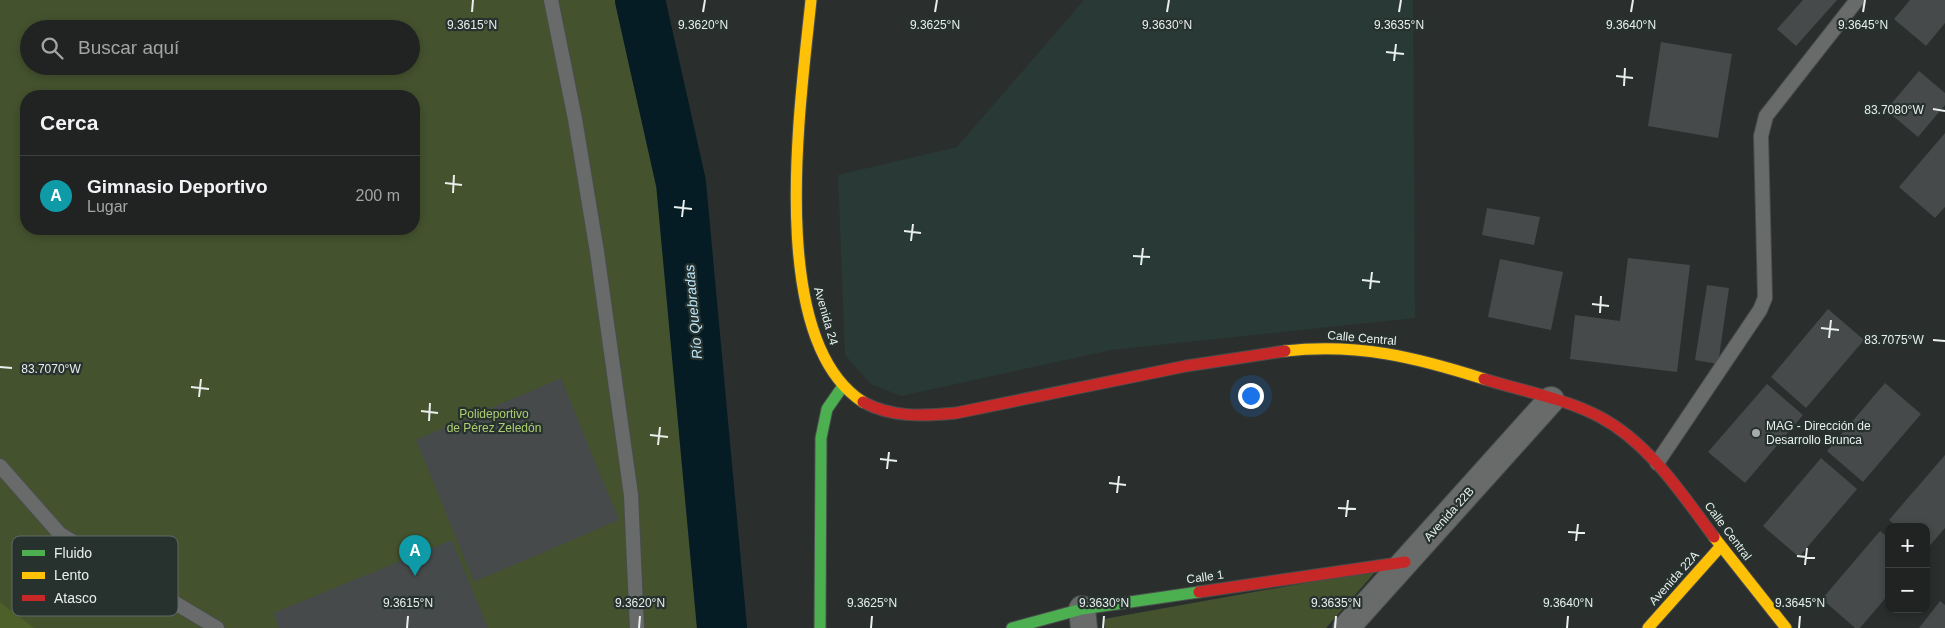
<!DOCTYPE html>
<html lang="es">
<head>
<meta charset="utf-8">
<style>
	body { margin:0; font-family:Helvetica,sans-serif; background:#282b2a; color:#f1f3f6 }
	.controls { position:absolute; right:15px; bottom:15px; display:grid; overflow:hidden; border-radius:10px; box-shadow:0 2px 8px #0003 }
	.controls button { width:45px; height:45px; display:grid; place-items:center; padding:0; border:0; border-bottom:1px solid #3d4040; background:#202322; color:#f1f3f6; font:25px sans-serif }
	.you { position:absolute; left:1250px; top:395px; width:18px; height:18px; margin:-12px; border:4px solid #fff; border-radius:50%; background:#1a73e8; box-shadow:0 0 0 8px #1a73e833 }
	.badge { display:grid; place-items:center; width:32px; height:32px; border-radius:50%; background:#a6acaa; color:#fff; font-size:16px; font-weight:700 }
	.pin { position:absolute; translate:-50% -41px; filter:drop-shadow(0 1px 2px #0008) }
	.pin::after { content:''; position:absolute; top:26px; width:18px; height:15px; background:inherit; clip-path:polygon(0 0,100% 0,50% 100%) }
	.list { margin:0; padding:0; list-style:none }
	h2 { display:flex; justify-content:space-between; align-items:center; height:65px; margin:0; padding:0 20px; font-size:21px }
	h2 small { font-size:16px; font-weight:400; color:#a2a4a5 }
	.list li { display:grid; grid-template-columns:32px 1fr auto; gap:15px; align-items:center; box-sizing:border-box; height:80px; padding:0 20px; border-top:1px solid #3d4040 }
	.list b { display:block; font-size:19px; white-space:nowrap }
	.list p { margin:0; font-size:16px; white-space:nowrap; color:#a2a4a5 }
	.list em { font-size:16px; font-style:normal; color:#a2a4a5 }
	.icon { flex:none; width:28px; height:28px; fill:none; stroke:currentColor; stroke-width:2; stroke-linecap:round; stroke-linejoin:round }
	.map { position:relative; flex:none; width:1945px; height:628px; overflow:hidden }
	.search { position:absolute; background:#202322; box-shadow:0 2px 8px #0003; left:20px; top:20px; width:400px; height:55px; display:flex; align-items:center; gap:12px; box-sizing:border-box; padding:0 18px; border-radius:28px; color:#a2a4a5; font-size:19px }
	.panel { position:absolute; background:#202322; box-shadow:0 2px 8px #0003; left:20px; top:90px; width:400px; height:145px; border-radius:20px }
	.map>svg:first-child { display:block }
</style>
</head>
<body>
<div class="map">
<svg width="1945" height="628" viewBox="0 0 1945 628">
	<rect width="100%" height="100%" fill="#2a2f2e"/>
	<path fill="#293935" d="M1084,0H1413L1415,318L1111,350L901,396L871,384L845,355L838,175L957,147Z"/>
	<path fill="#44522e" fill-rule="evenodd" d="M0,0H640L681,183L722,628H27L0,606ZM29,29H411V66H29ZM26,96H414V229H26Z
		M1377,570L1326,628H1105L1104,619Z"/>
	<path fill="#4e602a" d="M0,602L34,628H0Z"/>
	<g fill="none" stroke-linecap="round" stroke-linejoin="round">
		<path stroke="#051c24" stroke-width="50" d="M640,0L681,183L722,628"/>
	</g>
	<path fill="#464a4a" d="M1803,0H1837L1796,46L1777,29Z
		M1910,0H1945V23L1926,46L1894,19Z
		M1661,42L1732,54L1718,138L1648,126Z
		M1919,71L1945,93V105L1918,137L1886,110Z
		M1945,133V207L1935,218L1899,187Z
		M1487,208L1540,217L1534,245L1482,235Z
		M1628,258L1690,265L1677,372L1570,359L1575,315L1620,321Z
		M1500,259L1563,272L1551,330L1488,317Z
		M1707,285L1729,288L1718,364L1695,360Z
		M1828,309L1864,340L1806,408L1771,377Z
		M561,378L619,520L474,582L416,440Z
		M1885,383L1921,414L1863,482L1827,451Z
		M1767,384L1803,415L1745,483L1708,452Z
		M1945,455V528L1926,550V527H1897L1889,520Z
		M1821,458L1857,489L1799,557L1763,526Z
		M1880,531L1889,538V594L1860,628H1855L1822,599Z
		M452,540L488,628H279L273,613Z
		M1940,601L1945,605V628H1919Z"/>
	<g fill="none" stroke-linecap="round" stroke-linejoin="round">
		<defs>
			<path id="lane" d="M551,0L575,119L597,252L631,495L637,628
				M1657,463L1760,310L1765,298L1761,136L1766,116L1857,0
				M0,466L60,534L217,628"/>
			<path id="street" d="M1082,609L1084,628
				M1346,628L1551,400"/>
			<path id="fast" d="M820,628L821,438L827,409L843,386
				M1012,628L1082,609L1199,592"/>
			<path id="slow" d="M811,0C801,100 765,339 863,402
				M1285,351C1358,343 1415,357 1484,379
				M1714,537L1786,628
				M1648,628L1721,546"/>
			<path id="jam" d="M1484,379C1522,391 1564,398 1600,417C1649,443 1682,494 1714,537
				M863,402C892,418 924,416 956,413L1186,366L1285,351
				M1199,592L1405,562"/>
		</defs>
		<use href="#lane" stroke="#494d4c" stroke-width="16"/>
		<use href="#street" stroke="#494d4c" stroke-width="28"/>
		<use href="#fast" stroke="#494d4c" stroke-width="13"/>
		<use href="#slow" stroke="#494d4c" stroke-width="13"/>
		<use href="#jam" stroke="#494d4c" stroke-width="13"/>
		<use href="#lane" stroke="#696b6a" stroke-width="14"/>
		<use href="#street" stroke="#696b6a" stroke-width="26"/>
		<use href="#fast" stroke="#4caf50" stroke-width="11"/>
		<use href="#slow" stroke="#ffc107" stroke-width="11"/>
		<use href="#jam" stroke="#c62828" stroke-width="11"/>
	</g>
	<path fill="none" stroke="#e8efed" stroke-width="2" d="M472,12L473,0M703,12L705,0M935,12L937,0M1167,12L1169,0M1399,12L1401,0M1631,12L1633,0M1863,12L1865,0M1386,52L1404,54M1394,61L1396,44M1616,76L1633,78M1624,86L1625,68M1933,109L1945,111M445,183L462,185M453,193L454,175M674,207L692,209M682,217L684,200M904,231L921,233M911,241L913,224M1133,256L1150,257M1141,265L1143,248M1362,280L1380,282M1370,289L1372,272M1592,304L1609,306M1600,313L1601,296M1821,328L1839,330M1829,338L1831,320M1933,340L1945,341M0,367L12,368M191,387L209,389M199,397L201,379M421,411L438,413M429,421L430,403M650,435L668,437M658,445L660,427M880,459L897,461M887,469L889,452M1109,483L1126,485M1117,493L1119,476M1338,508L1356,509M1346,517L1348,500M1568,532L1585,533M1576,541L1578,524M1797,556L1815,558M1805,565L1807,548M407,628L408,616M639,628L640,616M871,628L872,616M1103,628L1104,616M1335,628L1336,616M1567,628L1568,616M1799,628L1800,616"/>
	<circle fill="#a6acaa" stroke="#27322f" stroke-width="2" cx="1756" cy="433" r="5"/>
	<g text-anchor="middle" stroke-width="4.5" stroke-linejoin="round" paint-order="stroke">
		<g font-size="12" fill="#e8efed" stroke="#27322f">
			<text transform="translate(826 316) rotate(74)" y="4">Avenida 24</text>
			<text transform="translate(1362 338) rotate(5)" y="4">Calle Central</text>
			<text transform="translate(1449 514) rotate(-48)" y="4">Avenida 22B</text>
			<text transform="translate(1728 531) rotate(53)" y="4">Calle Central</text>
			<text transform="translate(1205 577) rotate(-8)" y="4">Calle 1</text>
			<text transform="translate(1674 578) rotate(-48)" y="4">Avenida 22A</text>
		</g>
		<g font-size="12" fill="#adcd72" stroke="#27322f">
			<text x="494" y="418">Polideportivo<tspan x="494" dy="14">de Pérez Zeledón</tspan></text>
		</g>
		<g font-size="12" fill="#e8efed" stroke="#27322f" text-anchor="start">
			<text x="1766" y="430">MAG - Dirección de<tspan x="1766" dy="14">Desarrollo Brunca</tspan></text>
		</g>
		<g font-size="14" font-style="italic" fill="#bde6f8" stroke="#27322f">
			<text transform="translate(693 312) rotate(-95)" y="5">Río Quebradas</text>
		</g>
	</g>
	<rect x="12" y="536" width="166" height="80" rx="8" fill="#27322f" stroke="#616b68" stroke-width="1"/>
	<rect x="22" y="550" width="23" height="6" fill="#4caf50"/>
	<rect x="22" y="572" width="23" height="7" fill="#ffc107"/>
	<rect x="22" y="595" width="23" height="6" fill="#c62828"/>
	<g font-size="14" fill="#e8efed">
		<text x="54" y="558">Fluido</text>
		<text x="54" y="580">Lento</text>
		<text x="54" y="603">Atasco</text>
	</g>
	<g font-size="12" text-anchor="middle" fill="#e8efed" stroke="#27322f" stroke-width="4.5" stroke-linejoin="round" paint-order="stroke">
		<text x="472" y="29">9.3615°N</text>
		<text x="703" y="29">9.3620°N</text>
		<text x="935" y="29">9.3625°N</text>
		<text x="1167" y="29">9.3630°N</text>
		<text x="1399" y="29">9.3635°N</text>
		<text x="1631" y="29">9.3640°N</text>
		<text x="1863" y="29">9.3645°N</text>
		<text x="1894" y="114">83.7080°W</text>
		<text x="1894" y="344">83.7075°W</text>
		<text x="51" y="373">83.7070°W</text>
		<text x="408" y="607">9.3615°N</text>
		<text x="640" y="607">9.3620°N</text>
		<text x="872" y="607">9.3625°N</text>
		<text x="1104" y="607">9.3630°N</text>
		<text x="1336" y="607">9.3635°N</text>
		<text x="1568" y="607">9.3640°N</text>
		<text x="1800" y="607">9.3645°N</text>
	</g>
</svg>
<div class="controls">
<button>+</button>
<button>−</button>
</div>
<div class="you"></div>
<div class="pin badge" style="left:415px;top:576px;background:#0f9aa8">A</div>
<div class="search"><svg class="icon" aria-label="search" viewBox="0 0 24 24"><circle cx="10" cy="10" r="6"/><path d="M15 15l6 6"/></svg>Buscar aquí</div>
<section class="panel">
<h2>Cerca<small></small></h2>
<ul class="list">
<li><span class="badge" style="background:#0f9aa8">A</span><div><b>Gimnasio Deportivo</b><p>Lugar</p></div><em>200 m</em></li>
</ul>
</section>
</div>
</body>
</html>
